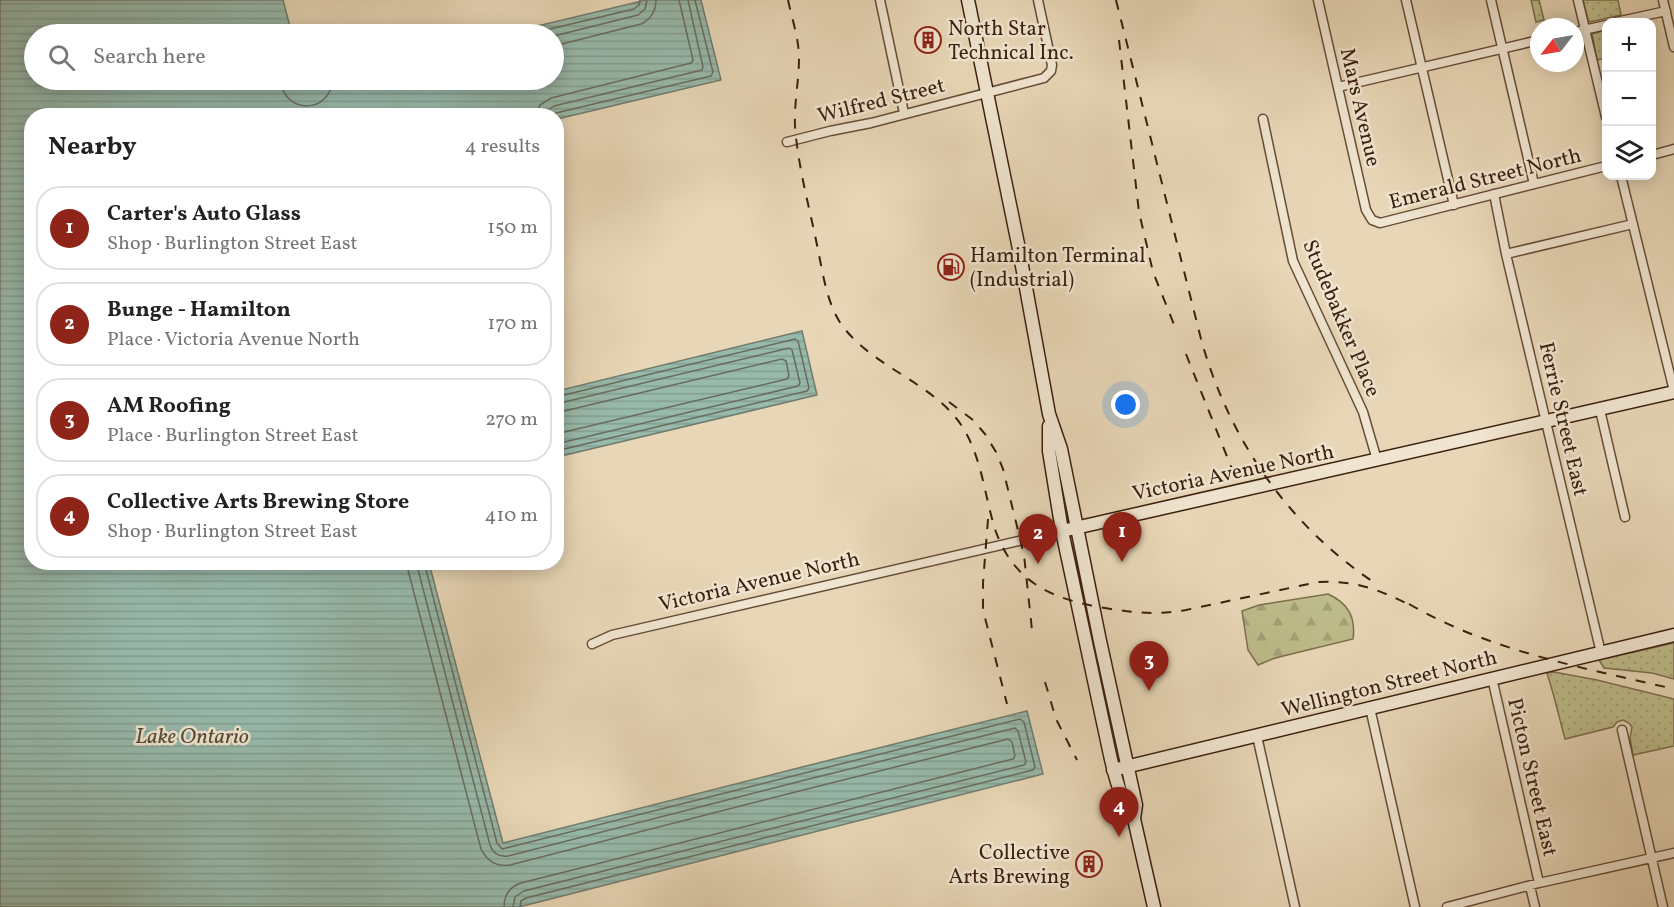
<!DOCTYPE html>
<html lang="en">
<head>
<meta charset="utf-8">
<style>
	body { margin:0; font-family:Vollkorn,serif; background:#f6f6f6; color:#222 }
	.controls { position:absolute; right:18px; top:18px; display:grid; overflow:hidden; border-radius:12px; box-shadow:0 3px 15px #0003 }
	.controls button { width:54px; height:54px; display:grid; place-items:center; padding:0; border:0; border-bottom:2px solid #e0e0e0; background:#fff; color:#222; font:30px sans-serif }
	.compass { position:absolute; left:1530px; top:18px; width:54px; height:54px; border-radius:50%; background:#fff; box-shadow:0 3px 15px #0003; rotate:239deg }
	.you { position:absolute; left:1126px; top:405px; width:21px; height:21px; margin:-15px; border:4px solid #fff; border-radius:50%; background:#1a73e8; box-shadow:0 0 0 9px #1a73e833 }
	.badge { display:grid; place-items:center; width:39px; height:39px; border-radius:50%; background:#8f2418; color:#fff; font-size:20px; font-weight:700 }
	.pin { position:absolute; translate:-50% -50px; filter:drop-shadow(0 2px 3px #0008) }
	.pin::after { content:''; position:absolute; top:32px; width:21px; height:18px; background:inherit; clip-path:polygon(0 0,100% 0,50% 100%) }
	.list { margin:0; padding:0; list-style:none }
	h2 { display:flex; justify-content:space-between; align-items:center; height:78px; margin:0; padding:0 24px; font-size:26px }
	h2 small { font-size:20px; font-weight:400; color:#767676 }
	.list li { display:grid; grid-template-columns:39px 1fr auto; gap:18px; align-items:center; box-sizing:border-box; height:84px; margin:0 12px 12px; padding:0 12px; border:2px solid #e0e0e0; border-radius:24px }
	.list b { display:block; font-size:22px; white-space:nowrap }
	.list p { margin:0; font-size:20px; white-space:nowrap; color:#767676 }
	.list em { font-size:20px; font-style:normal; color:#767676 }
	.icon { flex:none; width:33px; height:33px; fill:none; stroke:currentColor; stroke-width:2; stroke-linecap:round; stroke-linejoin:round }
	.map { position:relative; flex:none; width:1674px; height:907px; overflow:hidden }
	.search { position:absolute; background:#fff; box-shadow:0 3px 15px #0003; left:24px; top:24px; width:540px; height:66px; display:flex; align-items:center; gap:15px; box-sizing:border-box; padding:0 21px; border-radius:33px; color:#767676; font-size:22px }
	.panel { position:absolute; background:#fff; box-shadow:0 3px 15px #0003; left:24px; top:108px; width:540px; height:462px; border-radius:24px }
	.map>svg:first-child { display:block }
</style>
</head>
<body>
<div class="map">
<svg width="1674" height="907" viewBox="0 0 1674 907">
	<defs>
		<pattern id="green-dots" width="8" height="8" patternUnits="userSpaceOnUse" patternTransform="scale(1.5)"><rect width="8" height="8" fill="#bdbc8a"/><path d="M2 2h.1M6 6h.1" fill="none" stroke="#a3a176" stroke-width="1.8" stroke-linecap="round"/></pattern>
		<pattern id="forest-firs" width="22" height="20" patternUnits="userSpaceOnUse" patternTransform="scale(1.5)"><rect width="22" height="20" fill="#bdbc8a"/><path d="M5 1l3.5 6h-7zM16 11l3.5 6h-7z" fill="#a3a176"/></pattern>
		<pattern id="water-rules" width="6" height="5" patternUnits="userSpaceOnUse" patternTransform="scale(1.5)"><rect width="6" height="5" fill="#97baac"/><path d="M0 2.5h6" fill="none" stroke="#839f93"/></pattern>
	</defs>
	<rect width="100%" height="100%" fill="#e8d7b7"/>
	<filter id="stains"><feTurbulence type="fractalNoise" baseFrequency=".00333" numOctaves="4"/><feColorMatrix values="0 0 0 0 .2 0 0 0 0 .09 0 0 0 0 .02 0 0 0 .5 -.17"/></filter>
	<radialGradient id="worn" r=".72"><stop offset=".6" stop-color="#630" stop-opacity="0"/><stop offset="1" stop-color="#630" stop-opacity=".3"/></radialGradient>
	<path fill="url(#green-dots)" stroke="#7c6e4c" stroke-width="1.5" d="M1531,0H1539L1544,20L1536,22Z
		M1583,0H1618L1621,15L1590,22L1588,20Z
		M1606,30V58L1597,60L1592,34Z
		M1674,643V679L1652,673L1604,668L1599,660Z
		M1554,672L1597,680L1674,699V746L1633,755L1630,738L1632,727L1629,723L1623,720L1617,722L1613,727L1565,739L1553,693L1547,673Z"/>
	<path fill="url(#forest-firs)" stroke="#7c6e4c" stroke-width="1.5" d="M1328,594C1348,603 1356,617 1353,639L1275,658L1258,665L1248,650L1242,611L1259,605Z"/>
	<path fill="url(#water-rules)" stroke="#727c6d" stroke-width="1.5" d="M0,0H283L292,34H34V80H303L304,83L321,80H554V34H504L646,0H701L721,80L557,119L556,116H32V562L429,563L503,843L810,765L1027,711L1043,774L519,907H0Z
		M802,331L817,395L557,457V391Z"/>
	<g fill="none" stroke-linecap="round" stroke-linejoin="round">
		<path stroke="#696c5d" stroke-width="1.5" d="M529,34L634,9L639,5L640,0
			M554,36L638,15L645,9L647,0
			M554,46L641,24C651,19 656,11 656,0
			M281,80C283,115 331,114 332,80
			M535,116L540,105L551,98L691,63L693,60L679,0
			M544,116L548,110L554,106L702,70L703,67L688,0
			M552,116L556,113L711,76L713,72L695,0
			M556,397L795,339L798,341L809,388L807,391L556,451
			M556,404L789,348L792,350L800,383L798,386L556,444
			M556,413L782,359L786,361L789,376L787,379L556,434
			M407,562L408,570L481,849C487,861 497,867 510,865L815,787L1008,739L1012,742L1015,756L1013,759L521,883C509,887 504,895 504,907
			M416,562L490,845C493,854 499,857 508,856L813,778L1015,728L1018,731L1026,762L1024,765L524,891L515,897L513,907
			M424,562L497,843L502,849L1020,719L1024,722L1035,767L1033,770L526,898L521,901L520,907"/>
		<defs>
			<path id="street" d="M880,0L904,113
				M1318,0L1366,210L1372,220L1380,223L1606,166
				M1406,0L1454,205
				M1491,0L1534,184
				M1578,0L1606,117
				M1663,0L1674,47
				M1616,22L1666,11
				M1575,32L1606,25
				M1338,87L1539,40
				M1263,119L1293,261L1363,412L1377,460
				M787,142L830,131L871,123L1044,78L1051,71L1052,65L1038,0
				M1652,155L1674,149
				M1621,176L1674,391
				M1494,194L1506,254L1601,653
				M1506,254L1633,224
				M1600,410L1625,517
				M592,644L612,635L1062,531
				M1492,678L1539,883
				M1370,708L1415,907
				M1622,730L1663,907
				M1257,736L1295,907
				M1530,886L1535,907
				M1447,907L1539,883L1674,853"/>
			<path id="secondary" d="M968,0L1018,244L1049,414L1061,449L1100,641L1136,805L1134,819L1154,907
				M1049,426V451L1062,531L1110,755C1115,777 1121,800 1134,819
				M1062,531L1674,392
				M1113,770L1674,635"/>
		</defs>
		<use href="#street" stroke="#664d38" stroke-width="11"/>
		<use href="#secondary" stroke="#3b1f0e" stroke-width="15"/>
		<use href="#street" stroke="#f0e5d0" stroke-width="8"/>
		<use href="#secondary" stroke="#f0e5d0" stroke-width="12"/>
		<path stroke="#3b1f0e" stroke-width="2" stroke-dasharray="10 10" stroke-linecap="butt" d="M788,0C792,19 799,39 799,58C799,81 794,103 795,126C798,168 810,209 818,250C823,274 827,303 841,324C874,370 940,384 966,433C983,464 985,499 996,532C1015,584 1055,600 1105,608C1135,613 1156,615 1186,610L1318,582C1356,580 1380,590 1414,607
			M1116,0L1201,339C1229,440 1290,528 1378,585
			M1119,40L1139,212L1153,272L1175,327
			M1186,354L1234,474
			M949,402L973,420L985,434L996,452L1003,469L1024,555L1032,630
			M988,519L983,583V610L1007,704
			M1409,604C1490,651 1584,668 1674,689
			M1045,682L1056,719L1077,760"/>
	</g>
	<defs>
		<symbol id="building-ring" viewBox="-11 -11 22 22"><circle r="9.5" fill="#f0e5d0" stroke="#8f2418" stroke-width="1.5"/><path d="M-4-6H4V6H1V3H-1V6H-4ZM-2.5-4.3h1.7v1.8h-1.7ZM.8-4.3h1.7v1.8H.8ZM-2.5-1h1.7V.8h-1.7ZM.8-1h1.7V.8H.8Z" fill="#8f2418"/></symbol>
		<symbol id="fuel-ring" viewBox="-11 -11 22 22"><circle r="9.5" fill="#f0e5d0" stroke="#8f2418" stroke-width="1.5"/><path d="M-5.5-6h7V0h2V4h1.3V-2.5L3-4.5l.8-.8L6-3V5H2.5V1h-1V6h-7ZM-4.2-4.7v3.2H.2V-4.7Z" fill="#8f2418"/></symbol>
	</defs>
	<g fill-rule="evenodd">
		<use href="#building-ring" x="913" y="25" width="30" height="30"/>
		<use href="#fuel-ring" x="936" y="252" width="30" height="30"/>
		<use href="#building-ring" x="1074" y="849" width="30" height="30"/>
	</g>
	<g text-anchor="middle" stroke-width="5" stroke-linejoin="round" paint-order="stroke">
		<g font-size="21" fill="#3b1f0e" stroke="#f0e5d0" text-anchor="start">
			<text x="948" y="35">North Star<tspan x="948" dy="24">Technical Inc.</tspan></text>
			<text x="970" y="262">Hamilton Terminal<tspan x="970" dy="24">(Industrial)</tspan></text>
			<text x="1070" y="859" text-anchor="end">Collective<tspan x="1070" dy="24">Arts Brewing</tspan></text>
		</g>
		<g font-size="21" fill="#3b1f0e" stroke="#f0e5d0">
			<text transform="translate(881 100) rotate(-14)" y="7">Wilfred Street</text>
			<text transform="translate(1361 107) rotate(77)" y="7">Mars Avenue</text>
			<text transform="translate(1485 178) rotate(-14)" y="7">Emerald Street North</text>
			<text transform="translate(1342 318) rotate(67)" y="7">Studebakker Place</text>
			<text transform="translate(1564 419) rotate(77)" y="7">Ferrie Street East</text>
			<text transform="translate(1233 472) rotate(-12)" y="7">Victoria Avenue North</text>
			<text transform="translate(759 581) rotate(-13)" y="7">Victoria Avenue North</text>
			<text transform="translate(1389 683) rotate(-14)" y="7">Wellington Street North</text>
			<text transform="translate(1533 777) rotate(77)" y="7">Picton Street East</text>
		</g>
		<g font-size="22" font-style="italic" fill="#574e3d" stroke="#f0e5d0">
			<text x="192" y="743">Lake Ontario</text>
		</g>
	</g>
	<rect width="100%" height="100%" filter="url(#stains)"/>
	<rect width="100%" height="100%" fill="url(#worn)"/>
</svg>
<div class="controls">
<button>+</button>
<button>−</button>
<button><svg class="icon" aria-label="layers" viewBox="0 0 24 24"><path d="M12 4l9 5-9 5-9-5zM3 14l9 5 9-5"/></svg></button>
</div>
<svg class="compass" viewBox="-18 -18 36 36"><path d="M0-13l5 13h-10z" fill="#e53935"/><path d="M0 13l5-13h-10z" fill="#767676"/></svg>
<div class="you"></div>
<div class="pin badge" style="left:1122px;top:562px">1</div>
<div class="pin badge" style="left:1038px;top:564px">2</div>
<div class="pin badge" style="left:1149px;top:691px">3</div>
<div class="pin badge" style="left:1119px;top:837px">4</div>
<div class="search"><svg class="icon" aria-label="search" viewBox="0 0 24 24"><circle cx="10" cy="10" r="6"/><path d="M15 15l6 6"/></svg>Search here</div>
<section class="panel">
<h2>Nearby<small>4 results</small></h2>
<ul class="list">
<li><span class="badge">1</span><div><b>Carter's Auto Glass</b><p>Shop · Burlington Street East</p></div><em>150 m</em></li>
<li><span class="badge">2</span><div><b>Bunge - Hamilton</b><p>Place · Victoria Avenue North</p></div><em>170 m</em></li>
<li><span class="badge">3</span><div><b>AM Roofing</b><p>Place · Burlington Street East</p></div><em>270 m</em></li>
<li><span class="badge">4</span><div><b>Collective Arts Brewing Store</b><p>Shop · Burlington Street East</p></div><em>410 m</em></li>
</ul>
</section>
</div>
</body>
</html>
